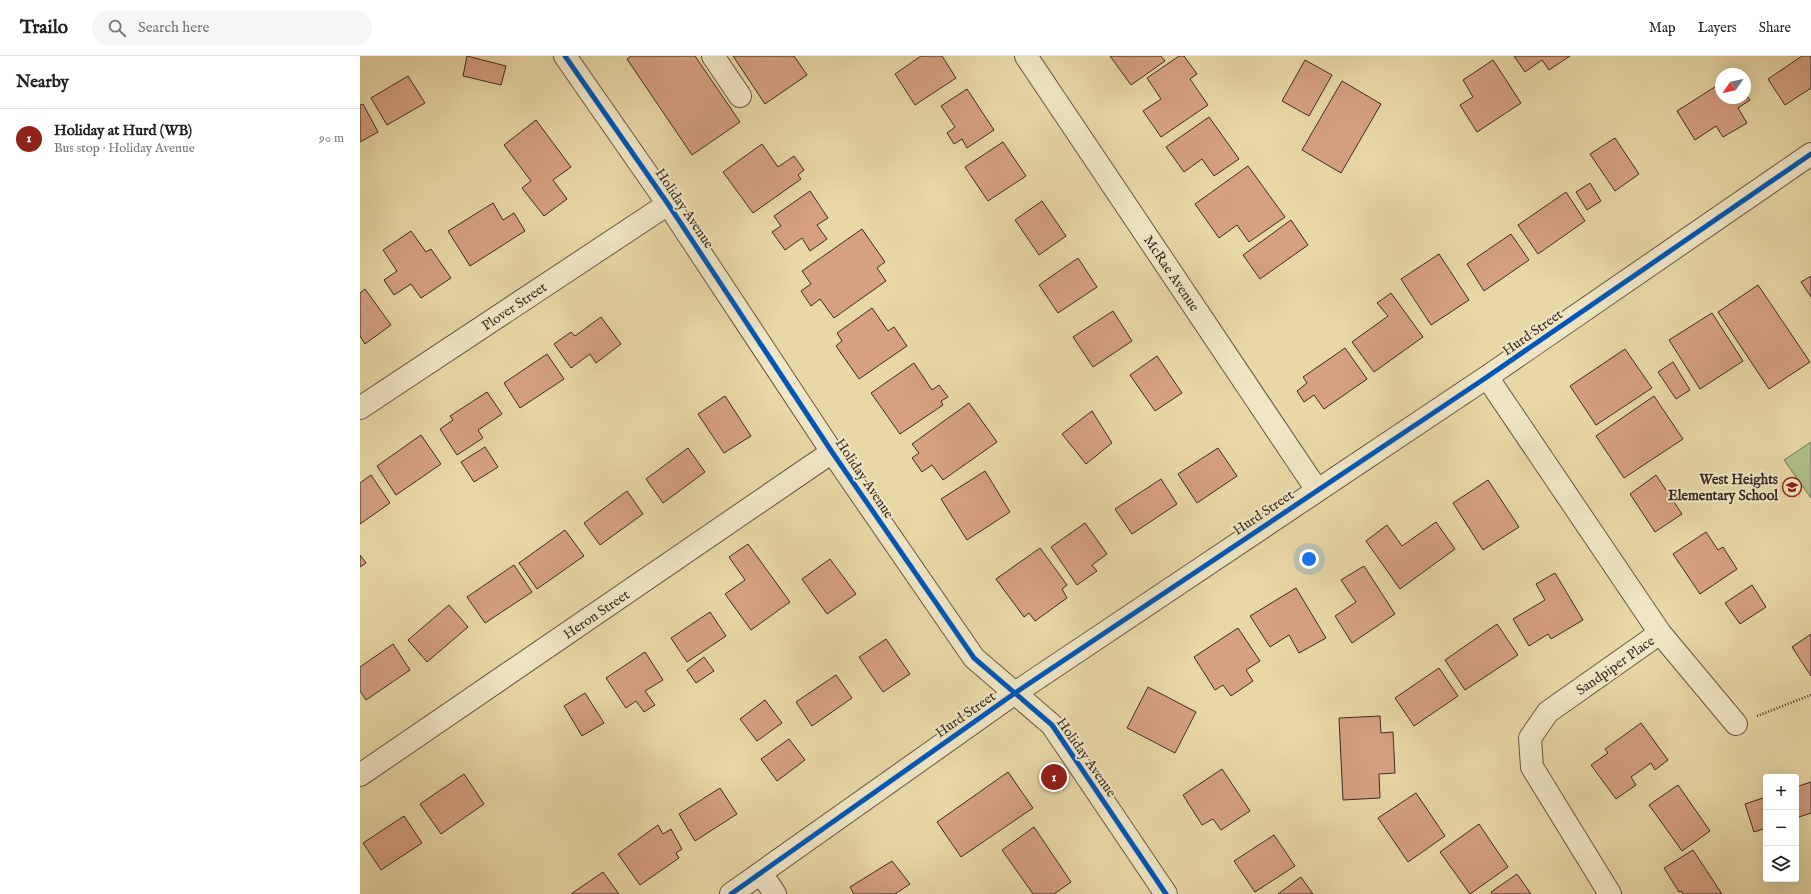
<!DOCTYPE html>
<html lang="en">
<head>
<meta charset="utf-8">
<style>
	body { margin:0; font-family:"IM FELL English",serif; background:#f6f6f6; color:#202124 }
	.controls { position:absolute; right:12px; bottom:12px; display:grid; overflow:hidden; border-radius:4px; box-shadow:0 4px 16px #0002 }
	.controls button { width:36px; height:36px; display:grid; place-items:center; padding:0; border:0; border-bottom:1px solid #e0e0e0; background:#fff; color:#202124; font:20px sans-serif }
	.compass { position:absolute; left:1355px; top:12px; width:36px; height:36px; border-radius:50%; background:#fff; box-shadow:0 4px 16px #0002; rotate:236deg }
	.you { position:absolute; left:949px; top:503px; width:14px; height:14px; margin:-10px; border:3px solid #fff; border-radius:50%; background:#1a73e8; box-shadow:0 0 0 6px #1a73e833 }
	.badge { display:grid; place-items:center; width:26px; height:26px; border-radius:50%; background:#8f2418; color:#fff; font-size:13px; font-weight:700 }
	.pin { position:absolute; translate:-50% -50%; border:2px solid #fff; box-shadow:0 1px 4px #0006 }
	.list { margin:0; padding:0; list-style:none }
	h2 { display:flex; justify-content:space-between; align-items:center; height:52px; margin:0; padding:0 16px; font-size:17px }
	h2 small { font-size:13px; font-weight:400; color:#757577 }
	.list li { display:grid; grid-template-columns:26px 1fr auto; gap:12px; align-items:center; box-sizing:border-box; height:60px; padding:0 16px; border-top:1px solid #e0e0e0 }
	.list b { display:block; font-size:15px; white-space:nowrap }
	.list p { margin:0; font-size:13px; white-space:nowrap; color:#757577 }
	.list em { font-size:13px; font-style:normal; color:#757577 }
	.icon { flex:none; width:22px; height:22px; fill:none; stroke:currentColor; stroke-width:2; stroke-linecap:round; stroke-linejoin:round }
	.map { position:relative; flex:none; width:1451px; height:838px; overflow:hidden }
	header { display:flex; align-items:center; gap:24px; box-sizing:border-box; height:56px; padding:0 20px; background:#fff; border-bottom:1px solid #e0e0e0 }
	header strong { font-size:19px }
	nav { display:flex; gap:22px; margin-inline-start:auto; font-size:14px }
	.search { width:280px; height:36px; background:#f6f6f6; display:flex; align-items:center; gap:10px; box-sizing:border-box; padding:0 14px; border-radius:22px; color:#757577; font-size:15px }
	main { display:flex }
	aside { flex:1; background:#fff }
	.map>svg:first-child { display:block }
</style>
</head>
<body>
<header>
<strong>Trailo</strong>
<div class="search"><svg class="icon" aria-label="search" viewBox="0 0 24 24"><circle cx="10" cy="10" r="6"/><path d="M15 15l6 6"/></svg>Search here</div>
<nav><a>Map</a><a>Layers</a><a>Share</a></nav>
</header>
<main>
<aside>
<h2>Nearby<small></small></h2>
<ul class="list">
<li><span class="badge">1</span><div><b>Holiday at Hurd (WB)</b><p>Bus stop · Holiday Avenue</p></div><em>90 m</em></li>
</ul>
</aside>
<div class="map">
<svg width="1451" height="838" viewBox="0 0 1451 838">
	<rect width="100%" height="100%" fill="#e8d8a6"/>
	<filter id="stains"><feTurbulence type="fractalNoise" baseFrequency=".005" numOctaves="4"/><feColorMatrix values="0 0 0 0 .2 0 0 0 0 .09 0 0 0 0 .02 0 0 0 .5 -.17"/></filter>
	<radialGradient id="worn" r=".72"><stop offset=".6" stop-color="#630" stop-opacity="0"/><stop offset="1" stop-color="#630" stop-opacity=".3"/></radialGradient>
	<path fill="#b0c08c" stroke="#757558" d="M1451,386V442L1424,404Z"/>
	<path fill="#d6a081" stroke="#3a2a23" d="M107,0L146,10L141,29L103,20Z
		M271,0H335L380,66L332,99L267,3Z
		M373,0H434L447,19L405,48Z
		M561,0H582L596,22L555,49L535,18Z
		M750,0H801L805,5L771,29Z
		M819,0H824L837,18L830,23L848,49L801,81L783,55L801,43L787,22Z
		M1154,0H1210L1189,14L1182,4L1165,16Z
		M1442,0H1451V32L1425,49L1408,23Z
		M945,4L972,19L949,60L922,45Z
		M1133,4L1161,47L1117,76L1100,49L1113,41L1103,24Z
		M48,20L65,47L27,69L11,42Z
		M982,25L1021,48L981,117L942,94Z
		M1361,27V42H1385V37L1390,44L1378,52L1387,67L1363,81L1356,70L1335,84L1317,55Z
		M607,33L634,74L607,92L602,83L594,88L587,77L595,71L581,50Z
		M3,48L18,76L0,86V49Z
		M849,61L879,103L854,120L842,103L824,116L806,91Z
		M176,64L211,111L193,124L207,143L184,160L162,132L171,125L144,89Z
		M1255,82L1279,118L1255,135L1230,98Z
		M643,86L666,120L628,145L605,111Z
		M402,88L418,111L434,100L444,114L438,119L441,123L393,157L363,116Z
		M888,110L925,161L889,186L877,169L859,182L835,148Z
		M1230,127L1241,145L1227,154L1216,136Z
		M450,135L468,162L457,169L467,183L450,195L442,182L425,194L412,176L421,170L414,160Z
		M1206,136L1225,165L1178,198L1158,169Z
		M682,145L706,180L679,199L655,164Z
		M133,147L143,164L154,157L165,175L110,210L88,175Z
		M931,164L948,189L900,223L883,199Z
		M502,173L525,206L517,212L526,225L474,262L460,243L451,250L441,235L451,228L442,215Z
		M51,175L66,196L71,193L91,222L61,242L51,228L34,239L24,224L37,215L23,194Z
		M1151,178L1169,204L1124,235L1107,208Z
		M1079,198L1109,244L1071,269L1041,223Z
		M718,202L737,231L698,257L679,229Z
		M1451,220V241L1441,226Z
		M1398,229L1450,306L1409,333L1358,256Z
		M5,233L31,269L5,288L0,280V237Z
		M1031,237L1063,281L1014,316L992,286L1028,260L1017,247Z
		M512,252L528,275L534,271L547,290L499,323L476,290L482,285L477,277Z
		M753,255L772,285L733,311L713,281Z
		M1352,257L1383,305L1340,333L1309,284Z
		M241,261L261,288L236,307L230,298L211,312L194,288L211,276L215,280Z
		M985,292L1007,323L964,353L954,339L944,346L937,335L947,327L943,321Z
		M1265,293L1292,332L1236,369L1210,330Z
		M187,298L204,323L160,352L144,327Z
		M797,300L822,337L795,355L770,319Z
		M1313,306L1330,334L1316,343L1298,316Z
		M554,307L572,334L579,329L588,341L581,345L583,349L540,378L511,337Z
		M127,336L142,358L118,374L123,382L97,399L80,373L93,364L90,360Z
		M365,340L391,380L364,397L338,358Z
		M1294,340L1323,383L1264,422L1236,380Z
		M609,347L637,386L583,424L572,409L562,416L552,402L559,397L552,388Z
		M732,355L752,387L726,408L702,378Z
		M61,379L81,408L36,439L17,410Z
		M125,391L138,411L114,426L101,406Z
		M328,392L345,416L303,447L286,423Z
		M858,392L877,420L837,447L818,418Z
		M625,415L650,456L607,484L581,443Z
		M11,419L30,447L0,468V427Z
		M1296,419L1322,458L1295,476L1270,438Z
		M801,423L817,448L772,478L755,453Z
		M1128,424L1159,471L1123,494L1093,447Z
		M267,435L283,458L240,489L224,467Z
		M1076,466L1095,493L1040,533L1006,485L1027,469L1042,490Z
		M725,467L747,498L732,509L737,515L717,529L691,491Z
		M205,474L224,500L177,533L159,507Z
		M1346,476L1358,494L1363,491L1377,513L1340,538L1313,498Z
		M388,488L430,546L391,574L365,538L385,524L369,501Z
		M680,492L707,529L702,533L707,542L675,565L669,557L664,561L636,523Z
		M0,499L6,507L0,511Z
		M470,503L496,538L467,558L442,523Z
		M154,509L172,536L125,567L107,541Z
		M1004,510L1035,558L992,587L975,560L996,546L981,524Z
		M1195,517L1223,564L1191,583L1188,578L1169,590L1153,563L1185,544L1176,528Z
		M1392,529L1406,551L1380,568L1365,547Z
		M936,532L966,582L939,597L929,579L910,591L890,560Z
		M89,549L108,571L67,606L48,584Z
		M350,556L366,580L327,606L311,582Z
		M1137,568L1158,599L1105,634L1085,604Z
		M878,572L900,605L886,614L893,625L871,640L863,629L855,634L834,601Z
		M1451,578V620L1432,591Z
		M526,583L550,618L523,636L499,601Z
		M33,588L50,614L6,644L0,635V611Z
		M285,596L303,624L285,635L295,649L284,656L276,645L266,652L246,622Z
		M344,601L354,615L336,627L327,614Z
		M1079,612L1098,640L1054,670L1035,642Z
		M476,619L492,642L452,670L436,646Z
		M788,631L836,656L815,697L767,672Z
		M225,637L244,667L222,680L204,650Z
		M405,644L422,667L397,685L380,663Z
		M1020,660L1021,677L1033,676L1035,717L1019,718L1020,742L983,744L979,662Z
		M1281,667L1308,704L1295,714L1291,707L1271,721L1276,729L1256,743L1231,709L1248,697L1245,693Z
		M429,683L445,704L417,725L401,703Z
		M862,713L890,755L861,774L853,763L842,769L823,739Z
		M648,716L673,752L601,801L577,766Z
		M104,718L124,748L81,778L60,748Z
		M1451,726V757L1436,762V731Z
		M1318,729L1350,775L1322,795L1289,749Z
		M360,732L377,758L335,785L319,758Z
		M1056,737L1085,780L1048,806L1018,762Z
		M1406,741V772L1394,776L1385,748Z
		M44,760L62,787L21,814L3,787Z
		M1119,768L1148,811L1110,838L1080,796Z
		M298,769L303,778L311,773L322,793L316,797L319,802L280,829L258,798Z
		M674,771L711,826L694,838H673L642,794Z
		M914,779L935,810L895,836L874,805Z
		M1333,794L1362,838H1323L1321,835L1319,836L1304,812Z
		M532,805L550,828L535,838H494L490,831Z
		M243,816L259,838H211Z
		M1157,818L1171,838H1132L1131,836Z
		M941,821L953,838H918Z"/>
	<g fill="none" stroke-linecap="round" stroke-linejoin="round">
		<defs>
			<path id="minor" d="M205,0L308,148L472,396L614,602L692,669L806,838
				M353,0L380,40
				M666,0L957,434
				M1127,321L1300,577L1376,668
				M0,352L308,148
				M0,719L472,396
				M401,817L415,838
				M371,838L655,637L1127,321L1451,98
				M1250,838L1172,711L1170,682L1188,656L1300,577"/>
		</defs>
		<use href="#minor" stroke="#665644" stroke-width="24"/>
		<path stroke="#3a2a23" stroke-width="2.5" stroke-dasharray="1 2" stroke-linecap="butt" d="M1397,660L1451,639"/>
		<use href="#minor" stroke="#f0e6c5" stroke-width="22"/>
		<defs>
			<path id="cycleway" d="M205,0L308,148L472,396L614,602L692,669L806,838
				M371,838L655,637L1127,321L1451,98"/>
		</defs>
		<use href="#cycleway" stroke="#f0e6c5" stroke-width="8"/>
		<use href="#cycleway" stroke="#0057b8" stroke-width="5"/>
	</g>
	<defs>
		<symbol id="school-ring" viewBox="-11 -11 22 22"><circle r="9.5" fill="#f0e6c5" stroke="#8f2418" stroke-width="1.5"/><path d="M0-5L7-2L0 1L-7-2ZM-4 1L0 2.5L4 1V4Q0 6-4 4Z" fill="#8f2418"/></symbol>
	</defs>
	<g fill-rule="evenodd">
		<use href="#school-ring" x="1421" y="420" width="22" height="22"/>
	</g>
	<g text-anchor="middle" stroke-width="4" stroke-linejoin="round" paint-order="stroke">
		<g font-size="14" fill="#3a2a23" stroke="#f0e6c5">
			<text transform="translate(325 152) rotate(56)" y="5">Holiday Avenue</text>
			<text transform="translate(812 217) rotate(56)" y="5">McRae Avenue</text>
			<text transform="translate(154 250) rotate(-34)" y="5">Plover Street</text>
			<text transform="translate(1172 276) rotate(-35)" y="5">Hurd Street</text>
			<text transform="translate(505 422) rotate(56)" y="5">Holiday Avenue</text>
			<text transform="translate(903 456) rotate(-34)" y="5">Hurd Street</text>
			<text transform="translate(236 558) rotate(-34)" y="5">Heron Street</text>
			<text transform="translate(1255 609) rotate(-35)" y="5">Sandpiper Place</text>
			<text transform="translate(605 658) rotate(-35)" y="5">Hurd Street</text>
			<text transform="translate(727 701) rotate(55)" y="5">Holiday Avenue</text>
		</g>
		<g font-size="14" font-weight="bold" fill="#3a2a23" stroke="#f0e6c5" text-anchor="end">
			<text x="1418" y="428">West Heights<tspan x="1418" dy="16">Elementary School</tspan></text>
		</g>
	</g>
	<rect width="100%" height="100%" filter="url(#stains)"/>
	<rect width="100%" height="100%" fill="url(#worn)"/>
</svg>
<div class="controls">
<button>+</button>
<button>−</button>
<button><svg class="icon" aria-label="layers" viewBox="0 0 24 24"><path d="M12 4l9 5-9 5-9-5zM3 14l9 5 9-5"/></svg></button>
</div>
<svg class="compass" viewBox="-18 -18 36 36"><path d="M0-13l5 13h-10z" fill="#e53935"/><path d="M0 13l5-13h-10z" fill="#757577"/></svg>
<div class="you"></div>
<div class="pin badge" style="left:694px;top:721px">1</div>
</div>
</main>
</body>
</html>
